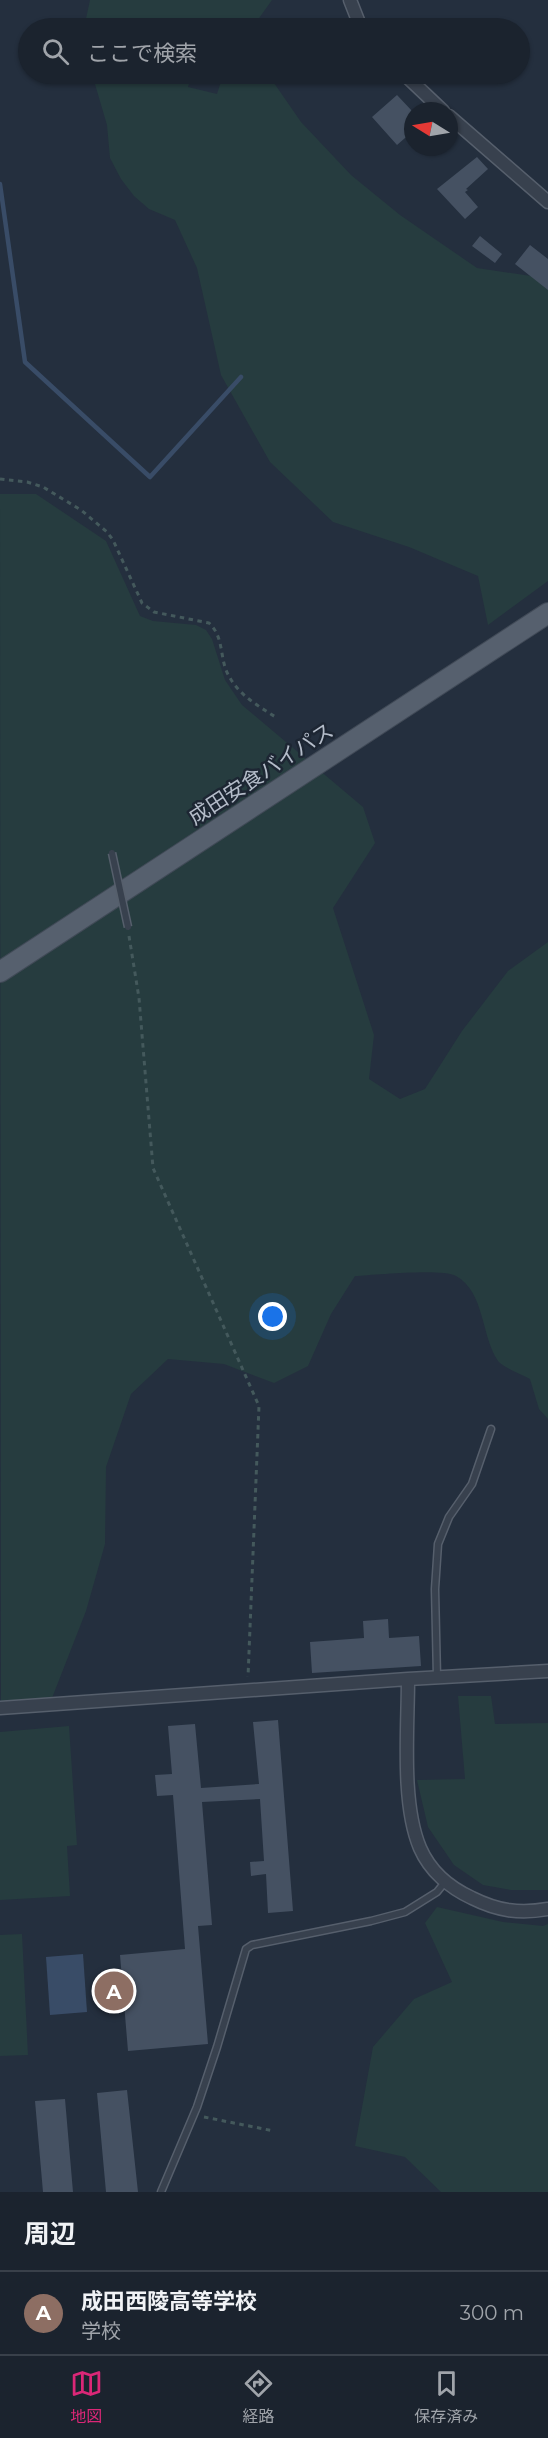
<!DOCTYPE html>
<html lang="ja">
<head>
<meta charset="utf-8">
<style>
	body { margin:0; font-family:Montserrat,"Noto Sans JP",sans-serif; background:#242b36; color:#f1f3f6 }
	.compass { position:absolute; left:404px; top:102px; width:54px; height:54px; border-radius:50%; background:#1b232e; box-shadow:0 2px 4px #0004; rotate:281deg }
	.you { position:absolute; left:273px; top:1317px; width:21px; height:21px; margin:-15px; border:4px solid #fff; border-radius:50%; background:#1a73e8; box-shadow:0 0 0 9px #1a73e833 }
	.badge { display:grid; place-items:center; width:39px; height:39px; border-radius:50%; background:#db2777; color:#fff; font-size:20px; font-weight:700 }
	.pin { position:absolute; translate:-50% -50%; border:3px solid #fff; box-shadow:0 2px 6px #0006 }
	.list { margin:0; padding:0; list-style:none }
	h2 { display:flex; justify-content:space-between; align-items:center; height:78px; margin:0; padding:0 24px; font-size:26px }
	h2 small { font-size:20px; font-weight:400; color:#a0a4aa }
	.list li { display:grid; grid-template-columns:39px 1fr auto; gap:18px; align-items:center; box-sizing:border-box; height:84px; padding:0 24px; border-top:2px solid #39404a }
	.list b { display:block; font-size:22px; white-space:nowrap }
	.list p { margin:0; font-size:20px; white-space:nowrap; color:#a0a4aa }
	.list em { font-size:20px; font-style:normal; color:#a0a4aa }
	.icon { flex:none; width:33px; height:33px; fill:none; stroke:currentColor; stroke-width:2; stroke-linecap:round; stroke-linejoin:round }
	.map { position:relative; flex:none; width:548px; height:2192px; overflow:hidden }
	.search { position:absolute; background:#1b232e; box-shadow:0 2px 4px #0004; left:18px; right:18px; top:18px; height:66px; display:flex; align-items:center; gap:15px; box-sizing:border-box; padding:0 21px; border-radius:33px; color:#a0a4aa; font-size:22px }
	.sheet { height:162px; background:#1b232e }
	nav { display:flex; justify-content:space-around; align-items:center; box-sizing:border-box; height:84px; border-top:2px solid #39404a; background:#1b232e; font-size:16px; color:#a0a4aa }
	nav a { display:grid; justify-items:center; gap:3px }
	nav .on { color:#db2777 }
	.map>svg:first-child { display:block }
</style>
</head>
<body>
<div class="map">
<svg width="548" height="2192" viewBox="0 0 548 2192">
	<rect width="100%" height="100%" fill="#242f3e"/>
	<path fill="#263c3f" d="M90,0H272L252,28H84Z
		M92,74H192L188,87L217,94L223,75L226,74H256L274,83L301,122L351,175L400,215L477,268L531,276L548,288V581L488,625L478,576L409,547L333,522L270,462L221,375L197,268L175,220L149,209L134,196L121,179L110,158L107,125Z
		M0,494H36L106,541L140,616L153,621L196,625L206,630L212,639L225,680L242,705L363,807L375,843L333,908L374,1035L369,1079L400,1099L425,1089L462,1031L508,971L548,942V1419L539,1409L530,1379C521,1374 504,1368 498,1361C481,1336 485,1292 456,1276C442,1268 374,1275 355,1276L331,1314L308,1366L274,1383L224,1364L168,1359L131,1394L106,1467L105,1544L86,1611L52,1698L1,1707Z
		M458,1696H491L495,1724L548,1723V1890H511L483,1885L454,1865L428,1827L417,1780L465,1779Z
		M69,1726L77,1845L67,1846L70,1896L0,1900V1732Z
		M437,1907L503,1922L543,1926L548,1924V2192H441L405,2157L355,2146L373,2047L414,1999L452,1982L425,1923Z
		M22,1934L28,2055L0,2056V1935Z"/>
	<path fill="#394c67" d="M83,1954L87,2012L50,2015L46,1957Z"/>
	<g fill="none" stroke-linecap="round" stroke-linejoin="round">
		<path stroke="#394c67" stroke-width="4.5" d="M0,184L25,362L150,477L241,377"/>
	</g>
	<path fill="#455162" d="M397,95L413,112V131L397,145L372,117Z
		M477,157L488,169L466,189L468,190L465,192L478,207L465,219L437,189Z
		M480,236L502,254L495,263L472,246Z
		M530,245L548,259V290L515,264Z
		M388,1619L389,1638L419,1636L421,1666L312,1673L310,1642L364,1638L363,1621Z
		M278,1720L293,1911L268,1913L266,1874L251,1876L250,1862L264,1861L260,1799L202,1802L212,1925L198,1926L208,2044L128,2051L120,1955L185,1949L173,1795L157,1796L155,1775L172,1774L168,1726L195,1724L201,1788L259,1784L253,1722Z
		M127,2090L138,2192H106L97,2093Z
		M65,2099L73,2192H43L35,2101Z"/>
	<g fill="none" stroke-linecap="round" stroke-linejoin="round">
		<defs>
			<path id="service" d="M437,1677L435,1589L438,1544L449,1517L472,1484L491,1429
				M161,2192L197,2107L217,2047L246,1949L252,1945L371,1921L405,1912L437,1892L445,1882"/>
			<path id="minor" d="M350,0L361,28
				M404,74L443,111
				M449,116L548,202
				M408,1679C408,1729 401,1803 420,1848C430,1871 450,1888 472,1898C498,1911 520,1914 548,1909
				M0,1708L408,1679L548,1671"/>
			<path id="primary" d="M0,972L548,613"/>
		</defs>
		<use href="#service" stroke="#565f6c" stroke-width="9"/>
		<use href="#minor" stroke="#565f6c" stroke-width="15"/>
		<use href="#primary" stroke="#414a57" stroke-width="22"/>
		<path stroke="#44595c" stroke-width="3" stroke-dasharray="4.5 4.5" stroke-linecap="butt" d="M0,479L27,482L43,487L81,510L107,532L113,540L142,603L154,612L209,623C223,636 220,654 226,670C236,694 257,705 277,718
			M129,936L139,998L153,1168L259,1406L248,1677
			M204,2117L274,2131"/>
		<use href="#service" stroke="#38414e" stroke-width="6"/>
		<use href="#minor" stroke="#38414e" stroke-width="12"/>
		<use href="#primary" stroke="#56606e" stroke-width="20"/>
		<defs>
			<path id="service-bridge" d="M112,853L128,927"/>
		</defs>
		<use href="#service-bridge" stroke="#565f6c" stroke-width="9" stroke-linecap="butt"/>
		<use href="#service-bridge" stroke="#38414e" stroke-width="6"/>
	</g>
	<g text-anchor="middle" stroke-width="5" stroke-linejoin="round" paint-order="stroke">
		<g font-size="21" fill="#b4bcc9" stroke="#1d2633">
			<text transform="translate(261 774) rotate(-33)" y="7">成田安食バイパス</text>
		</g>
	</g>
</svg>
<svg class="compass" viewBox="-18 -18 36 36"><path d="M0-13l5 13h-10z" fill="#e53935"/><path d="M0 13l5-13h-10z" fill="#a0a4aa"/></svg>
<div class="you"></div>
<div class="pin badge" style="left:114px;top:1991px;background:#8d6e63">A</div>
<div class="search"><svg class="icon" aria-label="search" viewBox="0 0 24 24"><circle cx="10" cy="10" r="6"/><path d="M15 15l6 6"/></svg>ここで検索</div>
</div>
<section class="sheet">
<h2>周辺<small></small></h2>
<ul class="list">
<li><span class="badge" style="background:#8d6e63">A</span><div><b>成田西陵高等学校</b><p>学校</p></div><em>300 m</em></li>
</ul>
</section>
<nav>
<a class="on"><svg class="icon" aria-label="map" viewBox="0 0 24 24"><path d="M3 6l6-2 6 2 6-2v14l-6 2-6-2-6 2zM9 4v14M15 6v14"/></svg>地図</a>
<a><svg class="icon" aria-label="directions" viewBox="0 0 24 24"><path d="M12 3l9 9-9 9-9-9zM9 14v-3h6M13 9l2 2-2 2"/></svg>経路</a>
<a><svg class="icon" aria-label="saved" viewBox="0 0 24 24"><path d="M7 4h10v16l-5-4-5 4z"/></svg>保存済み</a>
</nav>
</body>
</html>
